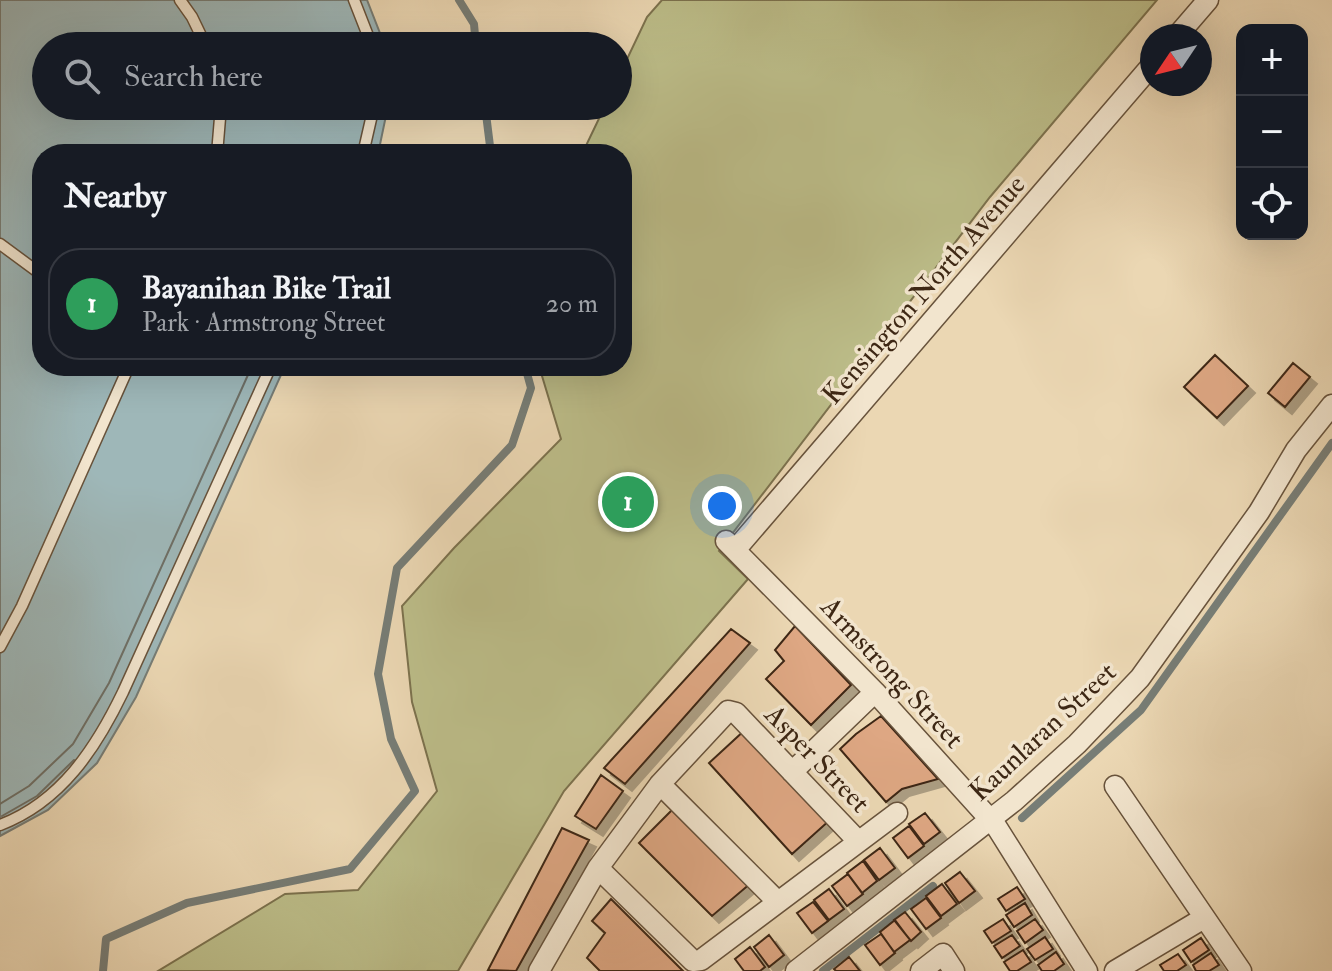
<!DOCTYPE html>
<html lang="en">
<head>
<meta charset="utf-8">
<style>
	body { margin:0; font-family:"IM FELL Double Pica",serif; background:#242831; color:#f1f3f6 }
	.controls { position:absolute; right:24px; top:24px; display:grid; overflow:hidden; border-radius:16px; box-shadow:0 8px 32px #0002 }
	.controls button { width:72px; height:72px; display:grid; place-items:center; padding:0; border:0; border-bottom:2px solid #363941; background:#171b24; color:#f1f3f6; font:40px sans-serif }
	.compass { position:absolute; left:1140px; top:24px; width:72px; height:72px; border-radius:50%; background:#171b24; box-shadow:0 8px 32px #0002; rotate:235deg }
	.you { position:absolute; left:722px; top:506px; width:28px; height:28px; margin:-20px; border:6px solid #fff; border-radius:50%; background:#1a73e8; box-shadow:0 0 0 12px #1a73e833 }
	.badge { display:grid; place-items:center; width:52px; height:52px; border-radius:50%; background:#7c3aed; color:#fff; font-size:26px; font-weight:700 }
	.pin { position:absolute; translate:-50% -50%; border:4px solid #fff; box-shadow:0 2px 8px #0006 }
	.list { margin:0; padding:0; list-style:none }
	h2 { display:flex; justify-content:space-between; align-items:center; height:104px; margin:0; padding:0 32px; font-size:34px }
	h2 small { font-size:26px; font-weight:400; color:#9ea1a6 }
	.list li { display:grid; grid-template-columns:52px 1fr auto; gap:24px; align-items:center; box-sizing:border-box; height:112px; margin:0 16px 16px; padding:0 16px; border:2px solid #363941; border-radius:32px }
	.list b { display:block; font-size:30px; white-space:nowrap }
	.list p { margin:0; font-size:26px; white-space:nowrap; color:#9ea1a6 }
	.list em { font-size:26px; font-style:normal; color:#9ea1a6 }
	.icon { flex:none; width:44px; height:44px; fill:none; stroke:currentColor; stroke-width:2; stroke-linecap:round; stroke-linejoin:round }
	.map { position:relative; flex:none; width:1332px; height:971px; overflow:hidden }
	.search { position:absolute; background:#171b24; box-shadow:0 8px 32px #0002; left:32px; top:32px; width:600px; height:88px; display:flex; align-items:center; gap:20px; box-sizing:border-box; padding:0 28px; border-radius:44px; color:#9ea1a6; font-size:30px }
	.panel { position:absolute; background:#171b24; box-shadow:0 8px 32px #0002; left:32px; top:144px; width:600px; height:232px; border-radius:32px }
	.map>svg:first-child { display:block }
</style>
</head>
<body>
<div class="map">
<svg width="1332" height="971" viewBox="0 0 1332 971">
	<defs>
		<filter id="shadow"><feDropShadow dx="7" dy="7" stdDeviation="0" flood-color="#0004"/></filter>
	</defs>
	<rect width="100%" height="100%" fill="#ebd7b3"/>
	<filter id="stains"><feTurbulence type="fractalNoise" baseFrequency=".0025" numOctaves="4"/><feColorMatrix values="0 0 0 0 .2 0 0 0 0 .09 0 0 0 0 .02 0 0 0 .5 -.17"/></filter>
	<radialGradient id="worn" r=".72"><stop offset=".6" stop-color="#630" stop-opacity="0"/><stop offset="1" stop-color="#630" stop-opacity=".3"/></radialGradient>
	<path fill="#bcbd89" stroke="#7c724e" stroke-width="2" d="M662,0H1157L990,197L719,551L748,579L564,791L458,971H158L285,894L358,890L437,791L412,702L402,606L454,548L561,439L539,366H622V154H582L605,106H618V78L647,17Z"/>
	<path fill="#9eb7b8" stroke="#777d76" stroke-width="2" d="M0,0H367L385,46H46V106H388L378,154H42V366H285L136,697L97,763L48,810L0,836Z"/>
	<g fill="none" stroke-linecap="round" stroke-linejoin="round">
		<path stroke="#6e6f66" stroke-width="2" d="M0,804L29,786L73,744L109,683L252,366
			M2,816L37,796L74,760"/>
		<path stroke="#777d76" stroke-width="8" d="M459,0L474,24L476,46
			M485,106L491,154
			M1022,818L1141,710L1332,443
			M103,971L106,939L187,903L350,869L415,791L391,739L378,674L397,568L512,445L531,388L525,366
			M823,971L933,886"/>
	</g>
	<path fill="#dea783" stroke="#3d2714" stroke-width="2" filter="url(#shadow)" d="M1215,355L1248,386L1217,418L1184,387Z
		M1293,363L1310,377L1285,407L1268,393Z
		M795,626L851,685L811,725L766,679L784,661L775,650Z
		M731,629L750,643L625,784L604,768Z
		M881,716L938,779L902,789L886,802L840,749L856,734Z
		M746,729L831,819L792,854L709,763Z
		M601,775L623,791L596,829L575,816Z
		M675,807L751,883L712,916L639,843Z
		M925,813L940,832L924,844L909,824Z
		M909,826L924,846L908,858L893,838Z
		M562,828L589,840L516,971L488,970Z
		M880,848L895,868L879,880L864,860Z
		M863,861L877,881L862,893L847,873Z
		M960,872L975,891L959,903L945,883Z
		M848,874L863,894L847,906L832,886Z
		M942,884L957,904L941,916L926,896Z
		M1017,887L1025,899L1006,911L998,899Z
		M829,889L844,909L829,920L814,900Z
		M926,898L941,918L926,929L911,909Z
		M611,899L683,971H600L587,958L605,933L592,921Z
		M813,902L828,921L812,933L797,913Z
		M1025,903L1032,915L1014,927L1006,915Z
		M905,912L921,932L911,941L894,920Z
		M1003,919L1011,931L992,943L984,931Z
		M1035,919L1043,930L1025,943L1017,931Z
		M895,920L910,940L894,952L880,932Z
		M881,934L895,953L880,965L865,945Z
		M769,935L784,955L769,967L754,947Z
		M1012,935L1020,946L1002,958L994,946Z
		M1045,937L1053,949L1035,960L1027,949Z
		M1201,938L1209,950L1191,962L1183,950Z
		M750,947L765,967L760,971H744L735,959Z
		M1023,950L1031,962L1017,971H1010L1004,962Z
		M1056,952L1064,964L1054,971H1042L1038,965Z
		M1211,953L1219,965L1209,971H1196L1193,965Z
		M1178,954L1186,965L1177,971H1164L1160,965Z
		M849,957L860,971H836L834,969Z"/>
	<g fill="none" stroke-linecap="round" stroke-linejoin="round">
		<defs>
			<path id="service" d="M180,0L192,17L206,46
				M354,0L372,46
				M217,154L221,106
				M363,154L374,106
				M0,244L42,275
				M0,647L22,606L129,366
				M0,825C61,802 96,748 123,692L271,366"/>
			<path id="minor" d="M1177,36L1208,0
				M726,541L875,692L996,826L1087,971
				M736,549L1152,65
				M792,772L875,692
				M660,784L778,902
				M1115,786L1241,971
				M598,868L693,961L701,960L897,813
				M539,971L598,868L660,784L728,711L736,713L858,841
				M796,971L1014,801L1077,744L1140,678L1259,512L1296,450L1332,405
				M921,971L943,954L954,971
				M1115,971L1204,918"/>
		</defs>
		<use href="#service" stroke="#68533c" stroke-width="13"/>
		<use href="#minor" stroke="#68533c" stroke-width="23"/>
		<use href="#service" stroke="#f2e5ce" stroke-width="10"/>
		<use href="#minor" stroke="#f2e5ce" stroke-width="20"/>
	</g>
	<g text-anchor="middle" stroke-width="7" stroke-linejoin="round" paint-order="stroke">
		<g font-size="28" fill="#3d2714" stroke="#f2e5ce">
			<text transform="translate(923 289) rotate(-49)" y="10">Kensington North Avenue</text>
			<text transform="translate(893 672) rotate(47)" y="10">Armstrong Street</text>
			<text transform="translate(1042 731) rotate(-43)" y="10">Kaunlaran Street</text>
			<text transform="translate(818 758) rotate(46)" y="10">Asper Street</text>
		</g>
	</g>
	<rect width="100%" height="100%" filter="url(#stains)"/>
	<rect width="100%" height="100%" fill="url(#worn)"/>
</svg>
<div class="controls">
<button>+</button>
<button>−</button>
<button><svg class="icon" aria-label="locate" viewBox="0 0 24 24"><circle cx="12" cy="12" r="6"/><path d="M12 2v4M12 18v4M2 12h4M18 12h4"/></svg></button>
</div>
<svg class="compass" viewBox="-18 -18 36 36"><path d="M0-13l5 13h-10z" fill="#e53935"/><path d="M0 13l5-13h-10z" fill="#9ea1a6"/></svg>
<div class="you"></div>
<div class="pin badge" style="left:628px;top:502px;background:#2e9e5b">1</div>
<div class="search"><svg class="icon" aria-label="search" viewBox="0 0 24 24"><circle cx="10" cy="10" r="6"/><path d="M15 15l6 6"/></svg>Search here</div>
<section class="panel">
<h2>Nearby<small></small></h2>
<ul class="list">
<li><span class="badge" style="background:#2e9e5b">1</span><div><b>Bayanihan Bike Trail</b><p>Park · Armstrong Street</p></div><em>20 m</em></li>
</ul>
</section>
</div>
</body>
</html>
